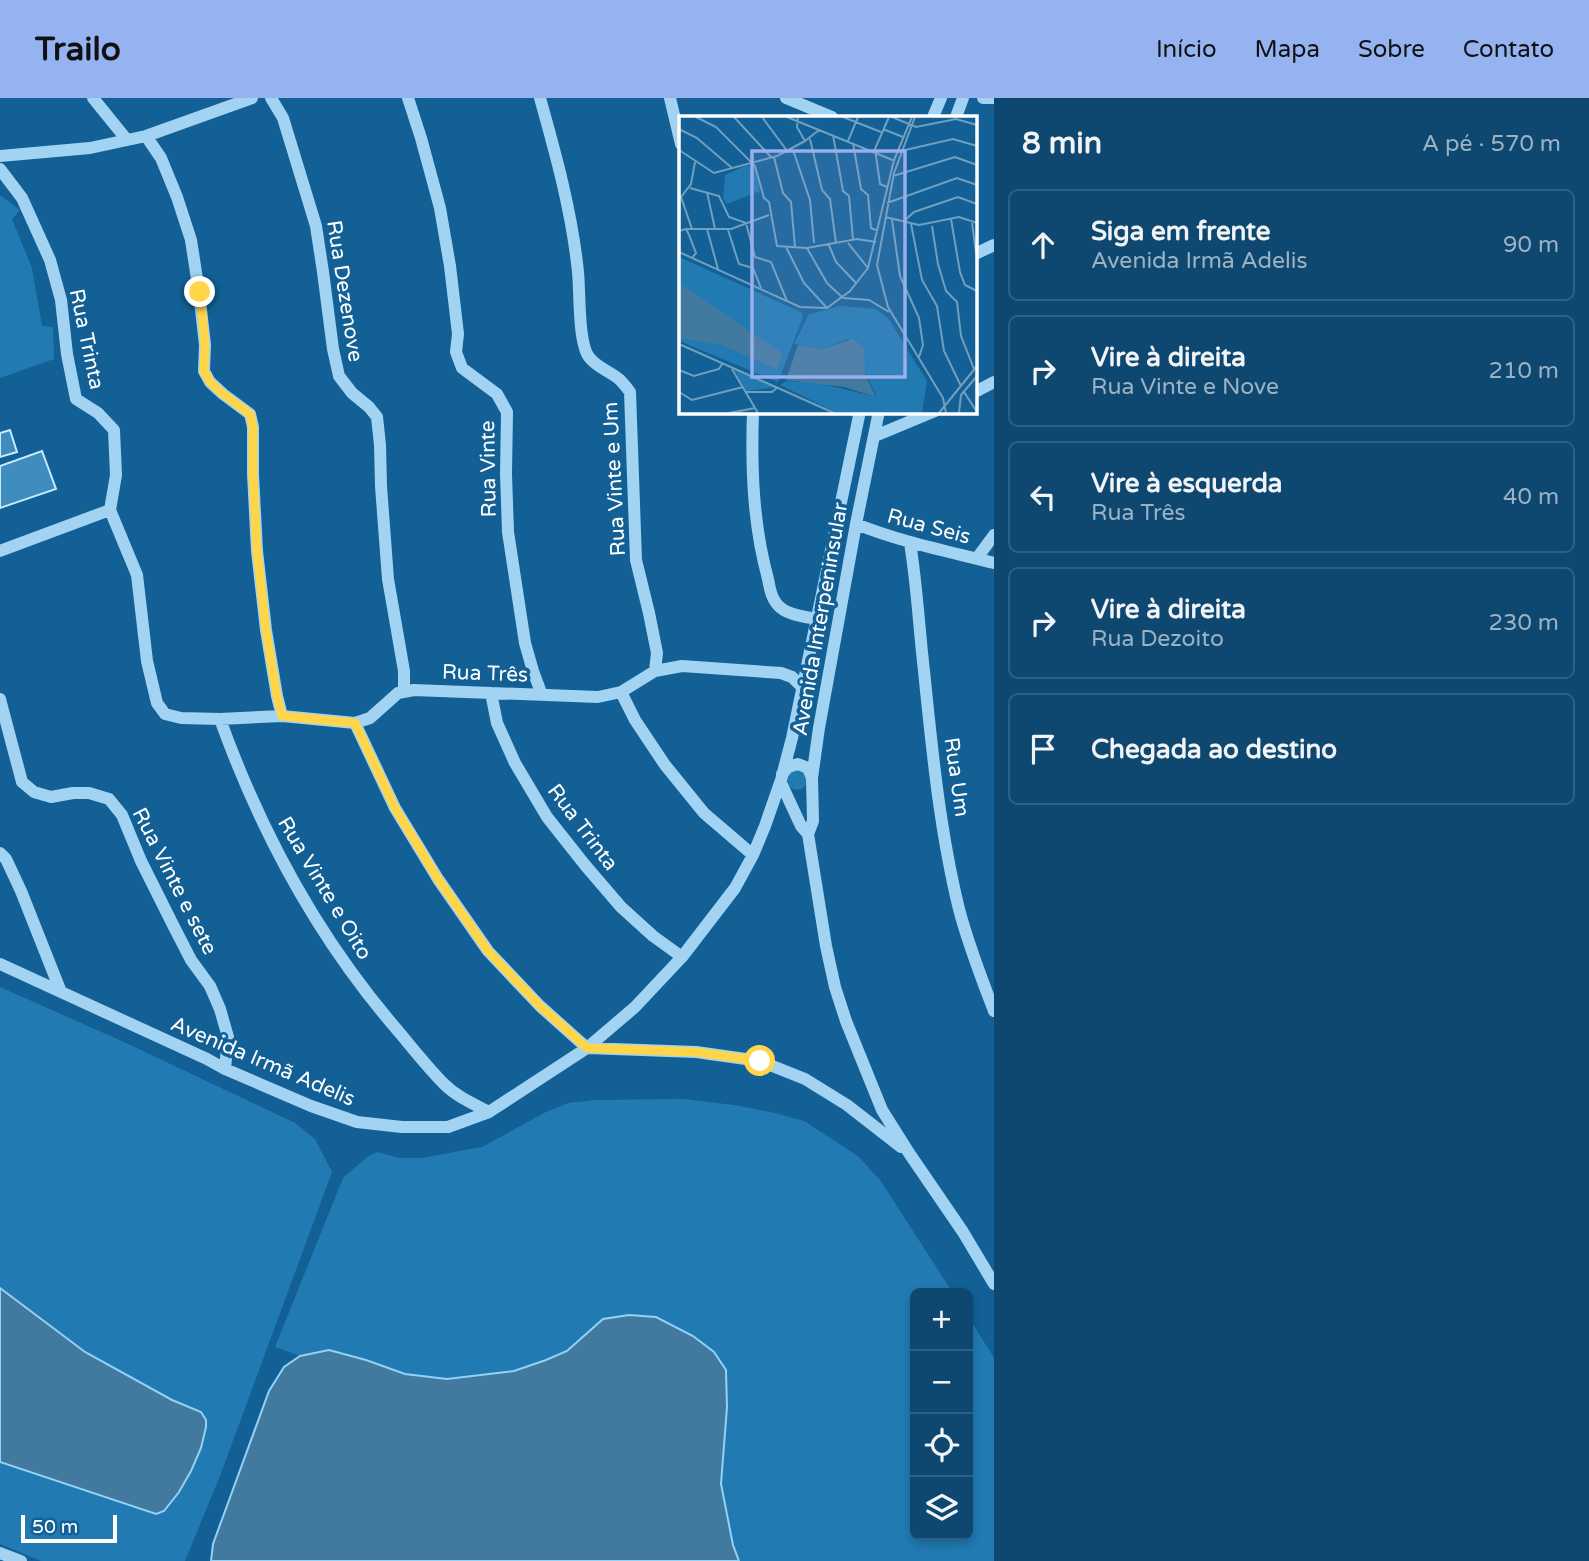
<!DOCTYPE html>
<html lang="pt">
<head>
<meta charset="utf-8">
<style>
	body { margin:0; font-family:"Varela Round",sans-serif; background:#174f75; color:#f1f3f6 }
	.controls { position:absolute; right:21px; bottom:21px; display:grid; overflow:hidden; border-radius:10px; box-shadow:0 4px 10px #0003 }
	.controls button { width:63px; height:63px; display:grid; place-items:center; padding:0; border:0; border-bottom:2px solid #2e6083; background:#0e4870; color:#f1f3f6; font:35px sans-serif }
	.scale { position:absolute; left:21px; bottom:18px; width:96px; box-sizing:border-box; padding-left:7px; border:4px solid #fff; border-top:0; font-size:19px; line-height:24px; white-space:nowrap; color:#fff; -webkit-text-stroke:5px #126095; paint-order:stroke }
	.stop { position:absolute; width:21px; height:21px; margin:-16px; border:5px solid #ffd54a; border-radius:50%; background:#fff }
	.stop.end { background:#ffd54a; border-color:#fff; box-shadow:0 2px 7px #0008 }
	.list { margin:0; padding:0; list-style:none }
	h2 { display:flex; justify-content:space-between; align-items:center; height:91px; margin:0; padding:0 28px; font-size:30px }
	h2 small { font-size:23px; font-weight:400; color:#9bb2c3 }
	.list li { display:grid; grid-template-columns:46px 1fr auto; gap:21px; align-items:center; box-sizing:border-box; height:112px; margin:0 14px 14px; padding:0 14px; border:2px solid #2e6083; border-radius:10px }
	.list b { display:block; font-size:26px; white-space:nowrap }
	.list p { margin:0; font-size:23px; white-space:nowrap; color:#9bb2c3 }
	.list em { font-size:23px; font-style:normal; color:#9bb2c3 }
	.icon { flex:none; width:38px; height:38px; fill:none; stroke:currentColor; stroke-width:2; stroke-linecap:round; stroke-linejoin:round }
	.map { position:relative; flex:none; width:994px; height:1463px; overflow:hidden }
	header { display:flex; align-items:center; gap:42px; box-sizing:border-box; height:98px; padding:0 35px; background:#95b2f1; color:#111 }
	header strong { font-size:33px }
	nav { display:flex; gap:38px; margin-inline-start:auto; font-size:24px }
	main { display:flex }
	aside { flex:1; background:#0e4870 }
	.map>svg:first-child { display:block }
</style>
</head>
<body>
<header>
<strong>Trailo</strong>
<nav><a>Início</a><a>Mapa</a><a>Sobre</a><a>Contato</a></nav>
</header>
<main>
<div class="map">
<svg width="994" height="1463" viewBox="0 0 994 1463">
	<rect width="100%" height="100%" fill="#126095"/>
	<path fill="#217ab2" d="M0,97L20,112L12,121L32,170L42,228L53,229L54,261L0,280Z
		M787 682a10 10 0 1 1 20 0a10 10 0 1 1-20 0Z
		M0,889L124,944L295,1025L315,1041L332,1074L220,1378L185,1463H41L0,1446Z
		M683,1001L734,1007L775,1015L804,1023L858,1058L880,1082L953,1195H915V1437H968V1218L994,1260V1463H739L733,1447L721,1386L727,1309L726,1272L603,1221L567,1253L546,1262L514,1273L447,1281L405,1276L366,1262L329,1252L300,1258L275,1249L343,1080L367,1059L377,1054L399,1060H421L482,1049L544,1015L568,1005L595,1002Z"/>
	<path fill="#427a9f" stroke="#94d1f6" stroke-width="2" d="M0,1190L85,1254L172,1302L201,1314L206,1322V1329L201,1350L191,1373L179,1394L164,1413L156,1416L0,1364Z
		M629,1217L656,1219L693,1238L714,1254L726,1272L727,1309L721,1386L733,1447L739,1463H211L213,1446L269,1293L284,1269L300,1258L329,1252L366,1262L405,1276L447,1281L514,1273L546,1262L567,1253L603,1221Z"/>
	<path fill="#3f8cbe" stroke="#c9e9fd" stroke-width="2" d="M10,332L17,354L0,359V335Z
		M42,353L56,391L0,410V368Z"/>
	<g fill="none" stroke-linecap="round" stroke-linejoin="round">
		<path stroke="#a2d3f3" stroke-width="12" d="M93,0L127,42
			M271,0L283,20L316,128L323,174L333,251L339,278L352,295L369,309L377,319L380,347L381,388L388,481L404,573V594
			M408,0L421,40L440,110L450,168L458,236L456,254L462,270L497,296L507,314L506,376L508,434L525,545L533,573L542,597
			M540,0C556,57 572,115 578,174C580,193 578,245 589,259C597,270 610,273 620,282C623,285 627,290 630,294L636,462L649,515L657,555L655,573
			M670,0L681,46
			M786,0L832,19
			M983,0H994
			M933,19L941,0
			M956,19L963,0
			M146,38L161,60L177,99L191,142L199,194L205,247L204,273L210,284L223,296L250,316L253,329V376L257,453L266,532L277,598L282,618
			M0,58L90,50L146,38L252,0
			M0,71L22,100L50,162L61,202L67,256L76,301L98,315L114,332L116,377L110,412L137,477L147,563L157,605L165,616L181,620L220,621L282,618L355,625L370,620L398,595L414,592L598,599L621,594L655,573L682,568L781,575L792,579L803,590
			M975,156L994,147
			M975,294L994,284
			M753,313C751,370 753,426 768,481C770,492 772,503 781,510C789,517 806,519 817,521
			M879,313L856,426L819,630L812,680L813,723L808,736L826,848L835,889L846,923L882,1012L909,1055L963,1134L994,1186
			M875,338L935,313
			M856,426C901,444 947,453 994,465
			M910,445C917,487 919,530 924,573C932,652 940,734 959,811C968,846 981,879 994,913
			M0,453L110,412
			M977,460L994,437
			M621,594L635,622L665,667L704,715L753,757
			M491,595L497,625L515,665L547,719L585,767L621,809L653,838L682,859
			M0,601L22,684L34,694L51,699L73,695H89L109,701L122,717L141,763L173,827L191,862L210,888L220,911L228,939L225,971
			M220,621C261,735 319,842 399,934C413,951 428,970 444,986C457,999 474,1006 489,1014
			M355,625L395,710L438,781L488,853L540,908L587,950
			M782,676L788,669L798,666L808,670L812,680
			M782,687L801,728L808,736
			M0,755L6,761L21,793L61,894
			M0,866L207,961L225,971L311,1008L357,1024L402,1029H448L489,1014L587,950L635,909L682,859L735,790L753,757L765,728L781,682L792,640L860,313
			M587,950L696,954L760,963L805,981L847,1007L901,1049
			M0,1455L21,1463"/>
	</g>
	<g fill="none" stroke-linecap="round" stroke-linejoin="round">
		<path stroke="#ffd54a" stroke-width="9" d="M200,194L205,247L204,273L210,284L223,296L250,316L253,329V376L257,453L266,532L277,598L282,618L355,625L395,710L438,781L488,853L540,908L587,950L696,954L760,963"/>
	</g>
	<g text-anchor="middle" stroke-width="7" stroke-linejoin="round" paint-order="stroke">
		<g font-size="21" fill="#fff" stroke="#126095">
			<text transform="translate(345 193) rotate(81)" y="7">Rua Dezenove</text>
			<text transform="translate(87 241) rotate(78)" y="7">Rua Trinta</text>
			<text transform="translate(488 371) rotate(-91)" y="7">Rua Vinte</text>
			<text transform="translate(614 381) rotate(-93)" y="7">Rua Vinte e Um</text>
			<text transform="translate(929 428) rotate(15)" y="7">Rua Seis</text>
			<text transform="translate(820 521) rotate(-80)" y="7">Avenida Interpeninsular</text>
			<text transform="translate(485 575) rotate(2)" y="7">Rua Três</text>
			<text transform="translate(957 679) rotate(82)" y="7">Rua Um</text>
			<text transform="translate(583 729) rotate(53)" y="7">Rua Trinta</text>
			<text transform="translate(175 783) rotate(63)" y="7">Rua Vinte e sete</text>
			<text transform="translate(325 790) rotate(59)" y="7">Rua Vinte e Oito</text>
			<text transform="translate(263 963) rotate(23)" y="7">Avenida Irmã Adelis</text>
		</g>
	</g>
	<g transform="translate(679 18)">
		<rect width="298" height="298" fill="#126095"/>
		<path d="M68,49L76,52L81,75L48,88L44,82L46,59ZM0,141L122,196L124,201L99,266L0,225ZM161,190L197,193L209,202L248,265L243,297H158L101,269L108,265L139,267L198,281L170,223L142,233L115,228L130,198ZM54,251L98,271L67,275Z" fill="#217ab2"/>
		<path d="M5,170L104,238L98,253L40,228L0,222V172ZM174,223L185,231L186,258L197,281L165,271L107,264L119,229L142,233Z" fill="#427a9f"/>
		<path fill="none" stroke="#71a0bf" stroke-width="2" d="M17,1L37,11L76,50L85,82L90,86L98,130L128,132L178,123L197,126M55,1L92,41M83,1L109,36M108,1L216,45M119,1L118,11L126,25L140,14M164,1L202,16M213,1L237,11L277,3L298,9M236,1L215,57L198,149L209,191L264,282L267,297M0,13L18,22L53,52M204,13L224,21M154,19L164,75L170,80L174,123M131,23L143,74L151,83L157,127M169,25L179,1M174,27L182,73L189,79L192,112L199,115M0,34L35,57L98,40L126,25M114,34L131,84L135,127M222,35L274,23L298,30M95,41L104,77L112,86L116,131M214,60L276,41L298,49M208,71L201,68L196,33L210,1M11,72L40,80L50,101L67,107L76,141L92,146L108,185M28,76L36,113M208,87L278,62L298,69M206,101L240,109L280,101L298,107M272,103L281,156L286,169L298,175M213,104L221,160L240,202L244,229L240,241M224,106L235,96L279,81L298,88M293,107L298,144M232,108L243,164L258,190L265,235L282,270M253,110L259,148L267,175L278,186L282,220L295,253M7,113H52L90,99M13,113L2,81L12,68L16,46M28,113L39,153M49,114L60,148L74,152L82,172M0,115L7,113L10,119L17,137L13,142M149,127L157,146L177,167M169,127L189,152M107,131L125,167L148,192M128,132L148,167L164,182M0,136L121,191L148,192L171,175L189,152L215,44L233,1M164,182L190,184L210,196M0,228L155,297M53,253L79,297M0,254L15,260L40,253L43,248M0,276L13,284L64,271M66,276H93L99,271M285,276L298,296M50,297L76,292M260,297L298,250M280,297L282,279L298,260"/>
		<path fill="#99afed" fill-opacity="0.15" stroke="#99afed" stroke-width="3.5" d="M73,35H226V261H73Z"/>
		<rect width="298" height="298" fill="none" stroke="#fff" stroke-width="3.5"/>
	</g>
</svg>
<div class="controls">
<button>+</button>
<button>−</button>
<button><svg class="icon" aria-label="locate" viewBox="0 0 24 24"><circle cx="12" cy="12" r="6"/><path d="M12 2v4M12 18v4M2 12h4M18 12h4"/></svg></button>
<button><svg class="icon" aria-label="layers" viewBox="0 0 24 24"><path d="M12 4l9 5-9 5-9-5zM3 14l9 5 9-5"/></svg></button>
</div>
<div class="scale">50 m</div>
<div class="stop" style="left:760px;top:963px"></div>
<div class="stop end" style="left:200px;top:194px"></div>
</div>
<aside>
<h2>8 min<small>A pé · 570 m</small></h2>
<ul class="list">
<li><svg class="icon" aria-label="ahead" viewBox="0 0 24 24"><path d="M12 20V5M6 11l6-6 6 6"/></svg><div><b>Siga em frente</b><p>Avenida Irmã Adelis</p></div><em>90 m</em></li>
<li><svg class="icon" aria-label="right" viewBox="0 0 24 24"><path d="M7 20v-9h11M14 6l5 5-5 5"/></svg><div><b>Vire à direita</b><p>Rua Vinte e Nove</p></div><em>210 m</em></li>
<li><svg class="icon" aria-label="left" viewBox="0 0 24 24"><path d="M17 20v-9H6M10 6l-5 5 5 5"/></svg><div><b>Vire à esquerda</b><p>Rua Três</p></div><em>40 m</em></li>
<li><svg class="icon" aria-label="right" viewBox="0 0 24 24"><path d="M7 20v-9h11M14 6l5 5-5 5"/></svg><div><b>Vire à direita</b><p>Rua Dezoito</p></div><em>230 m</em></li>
<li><svg class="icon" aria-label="arrive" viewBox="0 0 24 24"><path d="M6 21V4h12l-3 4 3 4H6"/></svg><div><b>Chegada ao destino</b></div></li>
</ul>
</aside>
</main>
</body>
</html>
